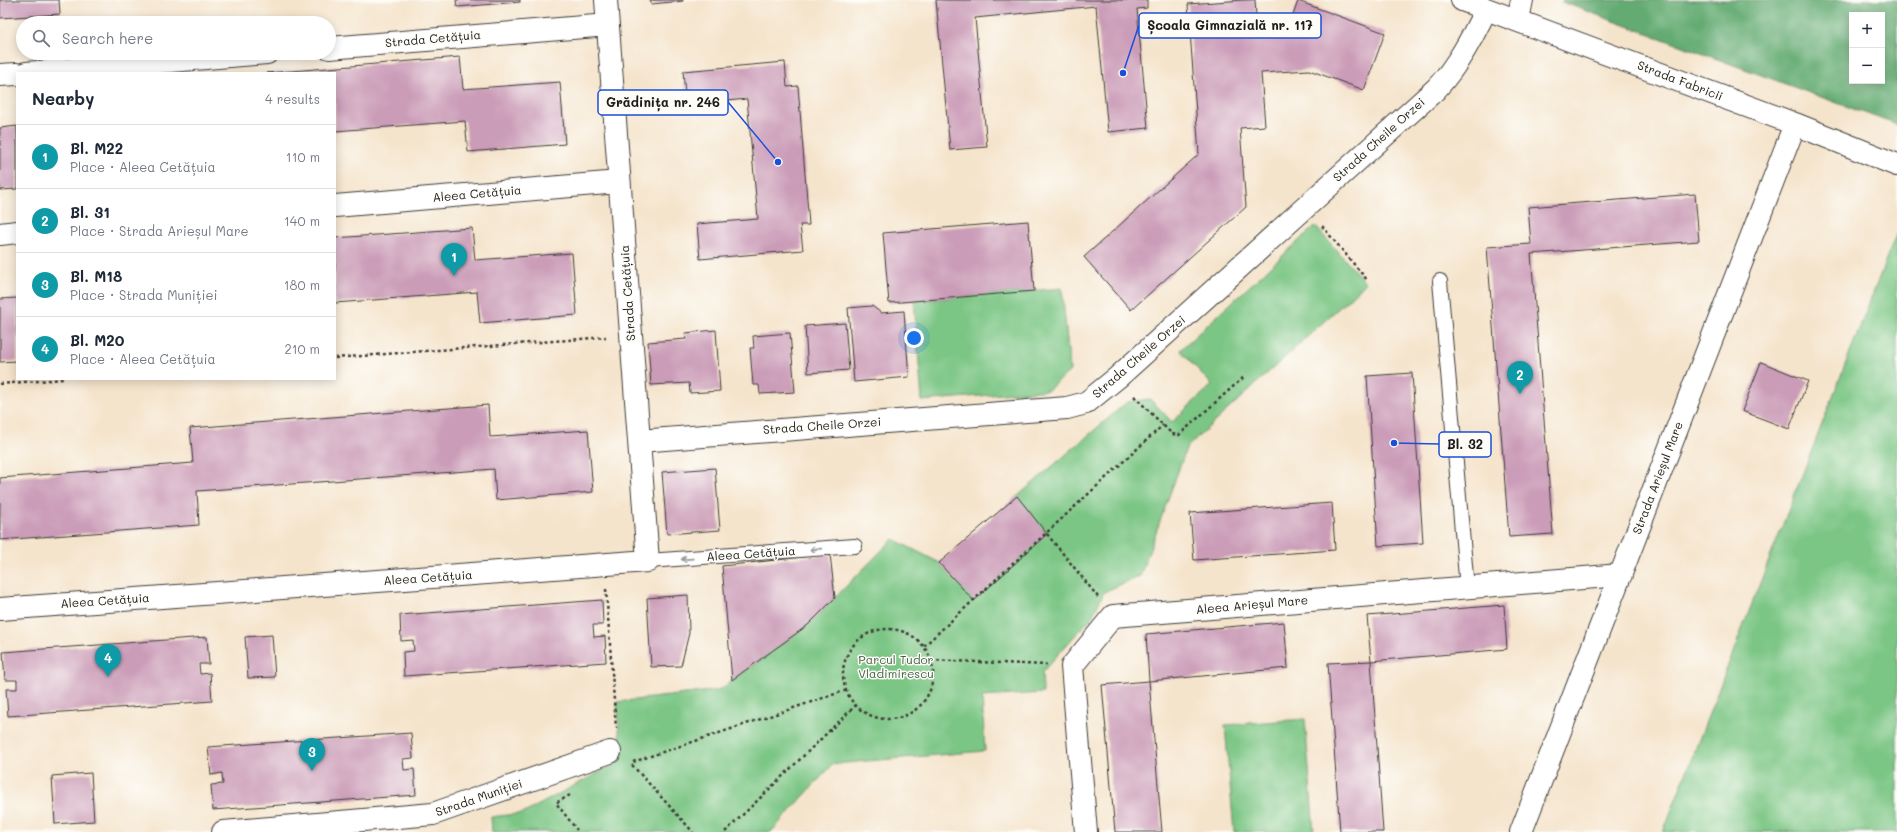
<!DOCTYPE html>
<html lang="en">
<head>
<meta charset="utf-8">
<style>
	body { margin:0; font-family:Mali,sans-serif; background:#f2f2f3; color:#1f2937 }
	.controls { position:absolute; right:12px; top:12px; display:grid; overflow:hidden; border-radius:0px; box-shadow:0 2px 10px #0003 }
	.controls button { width:36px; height:36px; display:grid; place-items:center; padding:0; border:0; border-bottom:1px solid #e0e1e3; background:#fff; color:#1f2937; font:20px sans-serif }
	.you { position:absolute; left:914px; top:338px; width:14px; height:14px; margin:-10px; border:3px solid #fff; border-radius:50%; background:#1a73e8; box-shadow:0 0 0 6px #1a73e833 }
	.badge { display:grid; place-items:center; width:26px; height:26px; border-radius:50%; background:#c8321e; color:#fff; font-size:13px; font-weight:700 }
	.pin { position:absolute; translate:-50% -33px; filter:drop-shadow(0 1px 2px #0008) }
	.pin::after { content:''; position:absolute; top:21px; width:14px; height:12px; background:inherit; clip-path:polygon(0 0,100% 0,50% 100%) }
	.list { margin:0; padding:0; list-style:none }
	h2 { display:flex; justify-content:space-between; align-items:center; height:52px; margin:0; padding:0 16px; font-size:17px }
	h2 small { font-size:13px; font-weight:400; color:#747a83 }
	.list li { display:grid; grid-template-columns:26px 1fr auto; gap:12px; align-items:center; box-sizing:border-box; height:64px; padding:0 16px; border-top:1px solid #e0e1e3 }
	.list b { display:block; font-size:15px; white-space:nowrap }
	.list p { margin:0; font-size:13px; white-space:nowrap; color:#747a83 }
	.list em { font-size:13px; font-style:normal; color:#747a83 }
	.icon { flex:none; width:22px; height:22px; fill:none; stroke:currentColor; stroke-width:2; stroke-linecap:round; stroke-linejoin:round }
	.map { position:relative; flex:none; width:1897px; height:832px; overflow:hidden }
	.search { position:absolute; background:#fff; box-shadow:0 2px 10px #0003; left:16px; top:16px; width:320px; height:44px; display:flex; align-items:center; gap:10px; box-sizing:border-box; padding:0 14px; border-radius:22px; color:#747a83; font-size:15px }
	.panel { position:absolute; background:#fff; box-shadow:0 2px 10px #0003; left:16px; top:72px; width:320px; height:308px; border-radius:0px }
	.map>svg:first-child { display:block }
</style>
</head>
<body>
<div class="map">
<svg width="1897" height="832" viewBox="0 0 1897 832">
	<rect width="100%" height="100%" fill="#fdfcf7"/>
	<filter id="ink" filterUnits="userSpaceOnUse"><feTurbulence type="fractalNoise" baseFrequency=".025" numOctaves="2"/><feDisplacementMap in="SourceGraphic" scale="8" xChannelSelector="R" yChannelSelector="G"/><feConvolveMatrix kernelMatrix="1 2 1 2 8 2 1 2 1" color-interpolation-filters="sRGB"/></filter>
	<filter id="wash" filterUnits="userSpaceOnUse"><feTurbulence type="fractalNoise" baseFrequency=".012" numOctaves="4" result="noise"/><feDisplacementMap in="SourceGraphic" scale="16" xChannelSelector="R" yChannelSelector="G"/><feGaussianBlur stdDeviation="0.9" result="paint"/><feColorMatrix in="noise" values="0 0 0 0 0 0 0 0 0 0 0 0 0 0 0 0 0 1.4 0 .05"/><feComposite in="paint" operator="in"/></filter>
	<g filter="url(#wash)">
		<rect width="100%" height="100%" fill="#f5e4cc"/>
		<path fill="#7bc685" stroke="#4c7150" d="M1315,226L1366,283L1187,447L1140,576L1104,592L1092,617L1042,672L1043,693L982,697L985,751L833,764L771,832H492L491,817L524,813L621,760L617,702L719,690L808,625L893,539L940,563L1127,402L1150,399L1172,422L1212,385L1180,350Z
			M1897,233V832H1663L1893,242Z
			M1062,288L1070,371L1048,390L922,401L914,301Z
			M1305,719L1314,832H1234L1225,725Z"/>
		<path fill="#64ab72" stroke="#406447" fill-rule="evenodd" d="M1562,0H1897V125L1562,2ZM1852,15H1882V81H1852Z"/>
		<g id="blocks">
			<path fill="#cb9cb8" d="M0,0H59L60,14L0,18Z
				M456,0H520V2L457,7Z
				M650,0H683V1L651,4Z
				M936,0H1147V8L1137,9L1148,128L1108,132L1096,6L975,18L987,147L950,150Z
				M1243,0H1255L1257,32L1288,30L1298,1L1385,33L1364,90L1309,70L1261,73L1265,126L1240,128L1246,207L1131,310L1084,257L1199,154L1188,4Z
				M460,57L463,89L560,82L565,144L468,152L465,121L335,131V73H267Z
				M785,62L787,87L798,86L809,225H800L803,250L700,259L697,224L758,219L747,99L686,105L683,71Z
				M17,126V189L0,190V128Z
				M1695,194L1699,241L1531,254L1553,534L1509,537L1487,247L1531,244L1528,207Z
				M1028,221L1034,291L889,303L883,233Z
				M472,228L475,260L572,253L577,315L480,323L477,292L335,303V238Z
				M17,298V361L0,362V299Z
				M872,306L881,313L904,311L909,377L854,382L848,308Z
				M845,323L849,370L808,373L805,326Z
				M716,330L720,391L690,393L689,383L651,385L648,342L686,339L685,333Z
				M790,333L795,392L760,394L759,385H753L750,348H754L753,336Z
				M1761,362L1808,381L1789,429L1742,411Z
				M1412,373L1423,543L1378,546L1367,376Z
				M488,405L490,437L588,430L593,492L496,500L494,469L197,491L199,525L0,540V478L193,463L190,428Z
				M715,468L720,530L667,534L662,472Z
				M1017,496L1047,534L974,601L939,563Z
				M1332,503L1335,550L1194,560L1190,513Z
				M830,554L835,598L808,625L732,680L722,566Z
				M688,595L689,633L681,666L651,667L647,598Z
				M602,600L603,625H593L594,637L605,636L606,662L404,676L403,652L414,651L413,640L401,641L400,615Z
				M1504,605L1507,649L1371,661L1367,616Z
				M1284,622L1288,668L1149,681L1146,634Z
				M272,635L275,677L248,678L245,637Z
				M207,637L209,664H199L200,674L210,673L212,701L8,716L6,689H17V680H5L3,652Z
				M1371,661L1383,832H1340L1328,663Z
				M1149,681L1162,832H1115L1102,685Z
				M411,733L413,758L403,759L404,770L414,769L416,795L213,810L211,785L223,784L222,773L211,775L208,747Z
				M91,773L94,821L55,824L52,776Z"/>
		</g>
	</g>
	<g filter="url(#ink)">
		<use href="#blocks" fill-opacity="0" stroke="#3d3a36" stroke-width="1"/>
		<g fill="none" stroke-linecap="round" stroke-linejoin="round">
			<defs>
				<path id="lane" d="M1440,281L1467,588
					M648,561L855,546"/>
				<path id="street" d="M1462,0L1795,124L1897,165
					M1518,20L1522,0
					M329,48L608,25
					M26,73L267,53
					M0,75L17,74
					M335,206L619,182
					M0,234L17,232
					M639,441L1067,408L1086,403L1118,377L1436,89C1458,65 1472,38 1486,9
					M0,609L648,561L606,0
					M223,832L433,814L610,752
					M1086,832L1072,666L1113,616L1621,575
					M1521,832L1795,124"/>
			</defs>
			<use href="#lane" stroke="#3d3a36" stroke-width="16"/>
			<use href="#street" stroke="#3d3a36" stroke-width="24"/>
			<path stroke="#3d3a36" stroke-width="2.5" stroke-dasharray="3 3" stroke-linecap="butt" d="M1322,226L1368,281
				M335,358L606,337
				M0,384L63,379
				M1134,396L1172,434L1179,435L1245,376
				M1047,534L1098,597
				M606,589L616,728
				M843 674a45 45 0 1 1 90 0a45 45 0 1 1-90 0Z
				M924,646L1163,425
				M931,660L1047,665
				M633,762L847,690
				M632,765L693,832
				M570,795L556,803L577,830
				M725,832L856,705"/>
			<use href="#lane" stroke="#fff" stroke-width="14"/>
			<use href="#street" stroke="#fff" stroke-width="22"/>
		</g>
		<defs><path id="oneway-shaft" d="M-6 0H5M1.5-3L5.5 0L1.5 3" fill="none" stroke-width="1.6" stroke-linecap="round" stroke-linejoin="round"/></defs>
		<g stroke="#999">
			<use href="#oneway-shaft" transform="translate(816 549) rotate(176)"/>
			<use href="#oneway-shaft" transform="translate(687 559) rotate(176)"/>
		</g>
	</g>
	<g text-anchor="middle" stroke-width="3" stroke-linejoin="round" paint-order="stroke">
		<g font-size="12" fill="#1c1c1c" stroke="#fdfcf7">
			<text transform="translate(433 39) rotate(-5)" y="4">Strada Cetățuia</text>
			<text transform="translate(1680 81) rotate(21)" y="4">Strada Fabricii</text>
			<text transform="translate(1379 140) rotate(-42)" y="4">Strada Cheile Orzei</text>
			<text transform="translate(477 194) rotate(-5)" y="4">Aleea Cetățuia</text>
			<text transform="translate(628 293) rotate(-94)" y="4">Strada Cetățuia</text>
			<text transform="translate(1139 357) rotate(-41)" y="4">Strada Cheile Orzei</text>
			<text transform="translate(822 426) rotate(-4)" y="4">Strada Cheile Orzei</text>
			<text transform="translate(1658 478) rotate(-69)" y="4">Strada Arieșul Mare</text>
			<text transform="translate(751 554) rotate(-4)" y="4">Aleea Cetățuia</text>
			<text transform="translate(428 578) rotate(-4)" y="4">Aleea Cetățuia</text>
			<text transform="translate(105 601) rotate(-4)" y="4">Aleea Cetățuia</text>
			<text transform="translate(1252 605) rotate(-5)" y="4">Aleea Arieșul Mare</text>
			<text transform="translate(479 798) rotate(-19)" y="4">Strada Muniției</text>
		</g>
		<g font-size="12" fill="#426046" stroke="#fdfcf7">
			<text x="896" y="664">Parcul Tudor<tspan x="896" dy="14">Vladimirescu</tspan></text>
		</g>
	</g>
	<path fill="none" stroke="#1d4ed8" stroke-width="1.5" d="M1123 73L1139 25M778 162L728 102M1394 443L1439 444"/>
	<g fill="#1d4ed8" stroke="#fdfcf7" stroke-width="1.5">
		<circle cx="1123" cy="73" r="4"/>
		<circle cx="778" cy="162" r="4"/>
		<circle cx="1394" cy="443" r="4"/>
	</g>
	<g fill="#fdfcf7" stroke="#1d4ed8" stroke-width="1.5">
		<rect x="1139" y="13" width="182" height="25" rx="4"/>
		<rect x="598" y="90" width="130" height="25" rx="4"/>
		<rect x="1439" y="432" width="52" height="25" rx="4"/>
	</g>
	<g font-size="13" text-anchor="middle" font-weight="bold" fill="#1c1c1c">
		<text x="1230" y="30">Școala Gimnazială nr. 117</text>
		<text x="663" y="107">Grădinița nr. 246</text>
		<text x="1465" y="449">Bl. 32</text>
	</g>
</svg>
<div class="controls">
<button>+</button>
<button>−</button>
</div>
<div class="you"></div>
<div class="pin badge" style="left:454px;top:276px;background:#0f9aa8">1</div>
<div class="pin badge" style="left:1520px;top:394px;background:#0f9aa8">2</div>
<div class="pin badge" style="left:312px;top:771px;background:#0f9aa8">3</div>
<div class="pin badge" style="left:108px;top:677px;background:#0f9aa8">4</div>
<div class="search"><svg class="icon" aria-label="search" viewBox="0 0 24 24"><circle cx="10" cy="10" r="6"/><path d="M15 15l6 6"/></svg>Search here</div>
<section class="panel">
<h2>Nearby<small>4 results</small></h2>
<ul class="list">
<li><span class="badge" style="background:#0f9aa8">1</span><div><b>Bl. M22</b><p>Place · Aleea Cetățuia</p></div><em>110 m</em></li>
<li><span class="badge" style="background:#0f9aa8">2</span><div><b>Bl. 31</b><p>Place · Strada Arieșul Mare</p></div><em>140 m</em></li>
<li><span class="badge" style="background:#0f9aa8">3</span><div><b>Bl. M18</b><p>Place · Strada Muniției</p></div><em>180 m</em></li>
<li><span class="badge" style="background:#0f9aa8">4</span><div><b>Bl. M20</b><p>Place · Aleea Cetățuia</p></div><em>210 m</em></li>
</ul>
</section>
</div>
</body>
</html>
